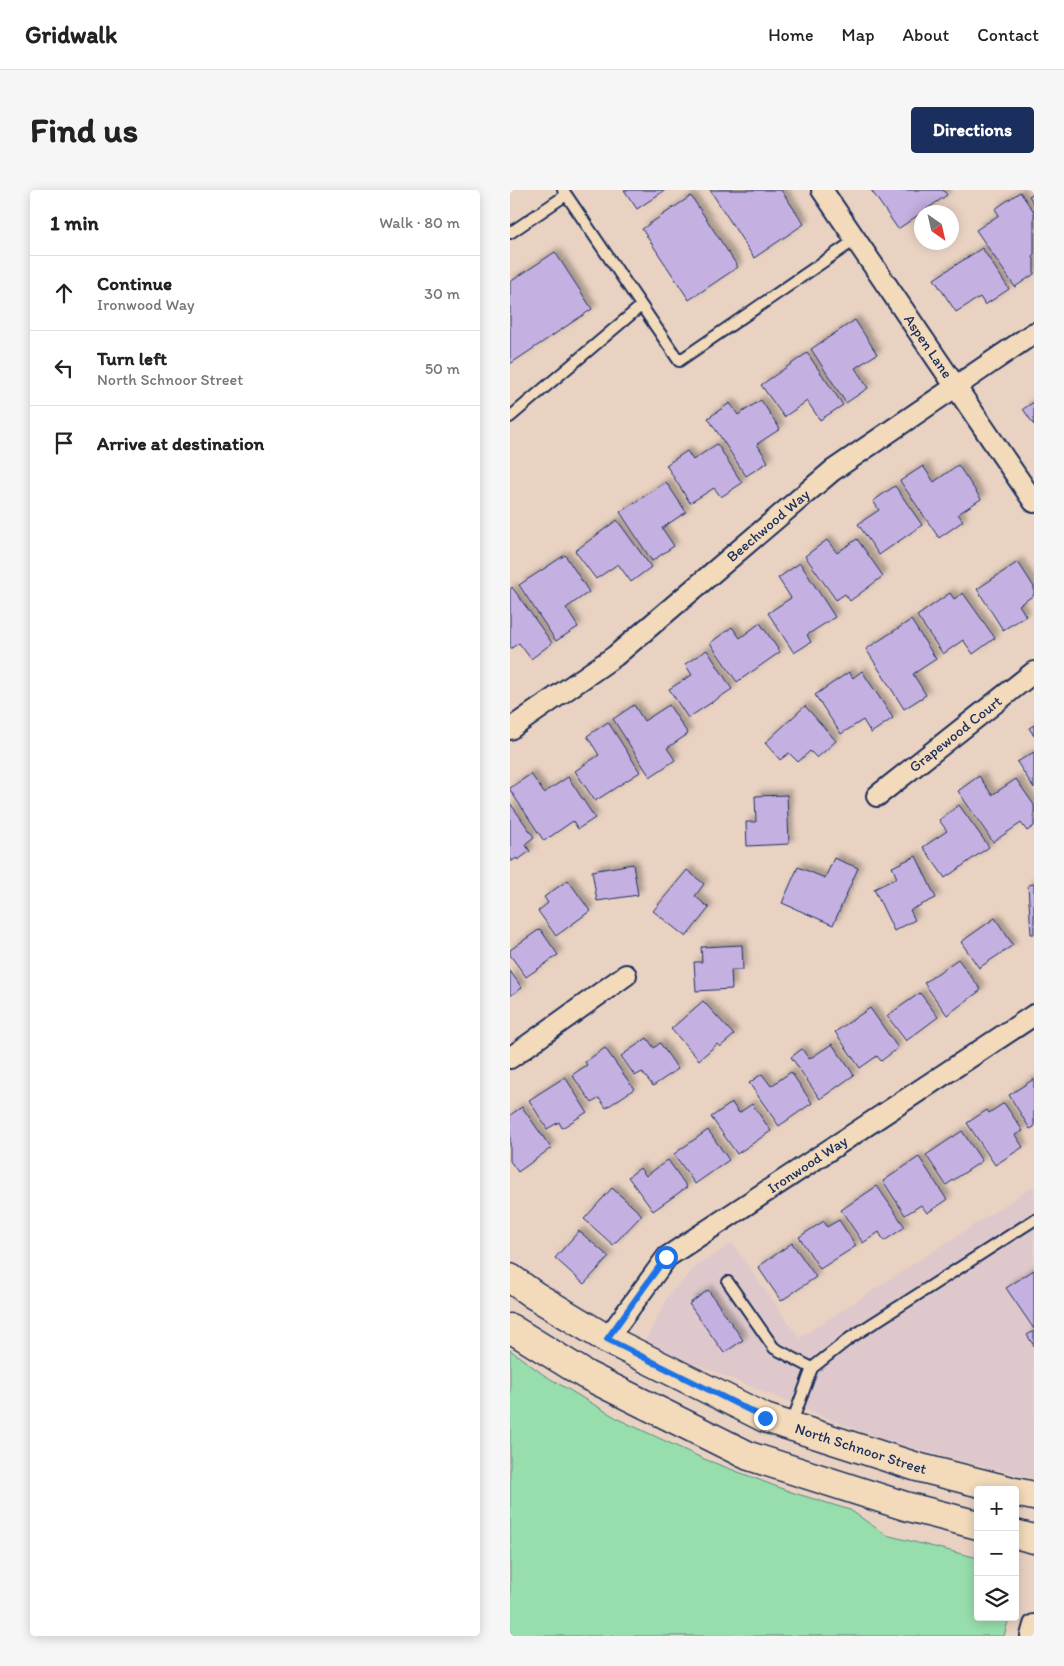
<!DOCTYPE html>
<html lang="en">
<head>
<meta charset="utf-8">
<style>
	body { margin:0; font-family:Itim,sans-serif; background:#f6f6f6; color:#222 }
	.controls { position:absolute; right:15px; bottom:15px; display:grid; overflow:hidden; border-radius:5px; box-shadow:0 2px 12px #0003 }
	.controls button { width:45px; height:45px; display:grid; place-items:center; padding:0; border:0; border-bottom:1px solid #e0e0e0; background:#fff; color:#222; font:25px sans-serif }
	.compass { position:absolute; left:404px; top:15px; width:45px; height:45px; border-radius:50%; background:#fff; box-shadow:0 2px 12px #0003; rotate:146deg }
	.stop { position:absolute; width:15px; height:15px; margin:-11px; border:4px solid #1a73e8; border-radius:50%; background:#fff }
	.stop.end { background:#1a73e8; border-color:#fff; box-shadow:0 1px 5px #0008 }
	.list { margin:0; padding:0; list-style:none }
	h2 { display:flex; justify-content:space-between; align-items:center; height:65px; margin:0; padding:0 20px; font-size:21px }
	h2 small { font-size:16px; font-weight:400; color:#767676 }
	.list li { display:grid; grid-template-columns:32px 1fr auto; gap:15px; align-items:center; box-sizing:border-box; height:75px; padding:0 20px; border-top:1px solid #e0e0e0 }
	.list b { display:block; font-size:19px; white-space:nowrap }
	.list p { margin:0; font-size:16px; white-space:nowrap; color:#767676 }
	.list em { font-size:16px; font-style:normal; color:#767676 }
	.icon { flex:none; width:28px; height:28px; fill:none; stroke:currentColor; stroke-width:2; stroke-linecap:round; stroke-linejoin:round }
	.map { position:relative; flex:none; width:524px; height:1446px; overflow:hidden; border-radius:5px }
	header { display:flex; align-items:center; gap:30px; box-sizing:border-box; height:70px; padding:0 25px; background:#fff; border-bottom:1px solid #e0e0e0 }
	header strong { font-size:24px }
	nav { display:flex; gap:28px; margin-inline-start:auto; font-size:18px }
	.intro { display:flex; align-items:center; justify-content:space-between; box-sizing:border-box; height:120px; padding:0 30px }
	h1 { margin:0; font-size:35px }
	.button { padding:12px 22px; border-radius:5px; background:#1b2f5e; color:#fff; font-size:18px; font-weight:700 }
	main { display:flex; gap:30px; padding:0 30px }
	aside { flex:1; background:#fff; border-radius:5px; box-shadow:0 2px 12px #0003 }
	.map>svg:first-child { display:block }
</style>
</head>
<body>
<header>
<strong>Gridwalk</strong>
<nav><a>Home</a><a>Map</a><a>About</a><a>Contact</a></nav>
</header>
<div class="intro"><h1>Find us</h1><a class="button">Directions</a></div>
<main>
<aside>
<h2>1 min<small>Walk · 80 m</small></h2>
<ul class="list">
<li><svg class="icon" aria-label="ahead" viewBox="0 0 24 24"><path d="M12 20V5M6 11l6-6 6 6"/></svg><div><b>Continue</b><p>Ironwood Way</p></div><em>30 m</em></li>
<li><svg class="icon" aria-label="left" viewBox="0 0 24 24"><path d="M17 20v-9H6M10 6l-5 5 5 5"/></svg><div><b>Turn left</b><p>North Schnoor Street</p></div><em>50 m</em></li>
<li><svg class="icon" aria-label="arrive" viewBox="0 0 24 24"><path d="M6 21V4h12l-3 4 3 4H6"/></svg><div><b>Arrive at destination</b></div></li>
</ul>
</aside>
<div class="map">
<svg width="524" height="1446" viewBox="0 0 524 1446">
	<defs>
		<filter id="shadow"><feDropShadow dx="4.5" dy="-4.5" stdDeviation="2.5" flood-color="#0004"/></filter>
	</defs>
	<rect width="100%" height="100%" fill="#e9d2c2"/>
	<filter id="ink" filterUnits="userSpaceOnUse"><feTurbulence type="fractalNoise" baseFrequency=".02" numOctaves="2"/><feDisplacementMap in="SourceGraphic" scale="10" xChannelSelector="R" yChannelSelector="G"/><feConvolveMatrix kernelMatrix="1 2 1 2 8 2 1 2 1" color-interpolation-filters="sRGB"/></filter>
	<g filter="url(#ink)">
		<path fill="#dec8cb" d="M524,996V1289L376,1252L134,1153L160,1103L186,1077L222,1053L289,1148Z"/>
		<path fill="#97deac" stroke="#598685" d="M0,1160L34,1185L110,1230L194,1269L281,1302L340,1320L376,1345L468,1368V1427H499L494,1446H0Z"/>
		<path fill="#c5b1e1" stroke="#1b2f5e" filter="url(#shadow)" d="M114,0H155L127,19Z
			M200,0H271L294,34L244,68Z
			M361,0H433L437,5L388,39Z
			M510,2L524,22V64L522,66L524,69V84L505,97L466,40L489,25L485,19Z
			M524,3V14L519,6Z
			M181,6L228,77L179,110L132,39Z
			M472,58L499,99L475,115L470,107L446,122L424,89Z
			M45,62L82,119L0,174V92Z
			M345,130L367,164L345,178L358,198L336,213L301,159Z
			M297,163L333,215L310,230L297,211L274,227L251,195Z
			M251,210L270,239L247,254L258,272L236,286L198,228L220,213L228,225Z
			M524,212V235L513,219Z
			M207,254L232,293L211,307L204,298L180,313L156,275L177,261L183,270Z
			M448,275L471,309L448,324L453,331L429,348L390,291L413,276L424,292Z
			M156,292L176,322L152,338L164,356L142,371L110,322Z
			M385,296L412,335L369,365L348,334L369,320L363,311Z
			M107,330L141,377L121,392L108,374L86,389L65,361Z
			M347,349L373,386L340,411L335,404L326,410L295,366L317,350L327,363Z
			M55,365L79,402L56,418L68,437L46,451L9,395Z
			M508,372L524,397V405L509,415L516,426L493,440L467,399Z
			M290,373L325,427L297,445L301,452L284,463L258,423L281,408L268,388Z
			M2,397L42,453L21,469L9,453L0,459V399Z
			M440,403L444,409L453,403L485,448L463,464L453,450L433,464L407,426Z
			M401,430L426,469L403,484L416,505L394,519L356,459Z
			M250,433L270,462L227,492L200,453L222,437L230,448Z
			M197,460L222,499L178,528L159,499L182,485L175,474Z
			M352,481L383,528L361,543L353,530L331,544L305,505L339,482L343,488Z
			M124,515L134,531L159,515L178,544L157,558L165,570L140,587L103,529Z
			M295,516L326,551L307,568L300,561L288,572L279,563L270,570L255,553Z
			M98,532L130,582L85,611L65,581L89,565L77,546Z
			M524,535V546L519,538Z
			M524,562V598L507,572Z
			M21,584L34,603L58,587L85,628L68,639L63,631L34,651L0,600V598Z
			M469,586L482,605L506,589L524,615V636L517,641L511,633L483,652L448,601Z
			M277,605L279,654L237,656L236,632H246L245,606Z
			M0,613L24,647L15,654L20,661L8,670L7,668L0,672Z
			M449,615L479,657L435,688L413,657L437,641L429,630Z
			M406,666L426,708L400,720L405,730L384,741L364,699L387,688L382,677Z
			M324,668L348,678L323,735L272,713L288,677L315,688Z
			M123,674L128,705L87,711L82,681Z
			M177,680L194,694L185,706L199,718L176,747L143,721Z
			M58,690L80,721L46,746L28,721L38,713L34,707Z
			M524,694V744H521L518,695Z
			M485,728L503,755L469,778L451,752Z
			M30,739L48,765L16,787L0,765V760Z
			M232,755L233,780H221L222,799L186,801L184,772H192L191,757Z
			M448,769L471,800L437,825L414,793Z
			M0,781L12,798L0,806Z
			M410,803L428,827L396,851L377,826Z
			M193,811L224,845L210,857L207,854L189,870L161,839Z
			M360,818L388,858L371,871L367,866L350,878L325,842Z
			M137,848L144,858L150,853L168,879L143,896L132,882L125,886L111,866Z
			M322,854L344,885L310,909L281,867L292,859L299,869Z
			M95,858L124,899L96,918L89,908L82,913L62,885L77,875L75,872Z
			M281,882L302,913L269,936L239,893L252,884L261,896Z
			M55,887L77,922L52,938L49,932L37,939L19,910Z
			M524,889V937L520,939L499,905Z
			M222,913L229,923L242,914L261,941L227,964L201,927Z
			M494,913L513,941L505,945L513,957L485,975L457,933L477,920L479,923Z
			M12,917L41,958L8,982L0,971V925Z
			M198,940L219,970L185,994L164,964Z
			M452,941L472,971L436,995L416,965Z
			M409,967L437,1010L417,1023L411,1015L395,1025L373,991Z
			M158,970L177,997L143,1021L118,987L130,978L136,986Z
			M367,996L395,1037L374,1051L369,1042L353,1053L331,1020Z
			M102,998L132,1025L103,1055L74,1029Z
			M329,1030L346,1056L310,1079L289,1047L314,1031L317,1037Z
			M69,1041L99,1067L74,1094L45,1068Z
			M282,1053L306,1087L271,1111L248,1077Z
			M524,1080V1139L496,1098Z
			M198,1100L233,1150L214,1163L179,1114Z
			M524,1141V1156L517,1145Z"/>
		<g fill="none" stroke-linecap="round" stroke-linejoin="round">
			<defs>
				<path id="lane" d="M53,0L169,171L345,50
					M0,43L56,5
					M0,227L131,116
					M218,1092L264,1158L302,1178
					M281,1235L302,1178L340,1148L524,1030"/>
				<g id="street">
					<path id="s1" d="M312,0L524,312"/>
					<path id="s2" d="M0,539L105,466L322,281L524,143"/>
					<path id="s3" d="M367,606L524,482"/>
					<path d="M0,868L116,785"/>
					<path id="s4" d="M97,1149L157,1067L524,825"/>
					<path d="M521,1446L524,1435"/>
				</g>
				<g id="secondary">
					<path id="s5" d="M0,1088L24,1105L97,1149L255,1228L407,1277L498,1300"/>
					<path d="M0,1138L76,1185L239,1266L395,1316L468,1335"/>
					<path d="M505,1302L524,1306"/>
					<path d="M505,1344L524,1349"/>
				</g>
			</defs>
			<use href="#lane" stroke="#1b2f5e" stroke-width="14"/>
			<use href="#street" stroke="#1b2f5e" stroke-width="24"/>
			<use href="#secondary" stroke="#1b2f5e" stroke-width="31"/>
			<use href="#lane" stroke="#f2daba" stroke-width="10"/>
			<use href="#street" stroke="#f2daba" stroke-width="20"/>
			<use href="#secondary" stroke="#f2daba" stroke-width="28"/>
		</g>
	</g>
	<g fill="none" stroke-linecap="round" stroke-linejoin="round" filter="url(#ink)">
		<path stroke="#1a73e8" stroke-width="6" d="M156,1067L97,1149L255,1228"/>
	</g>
	<g text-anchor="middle" stroke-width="4" stroke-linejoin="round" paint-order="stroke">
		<g font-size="15" fill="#1b2f5e" stroke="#f2daba">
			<text dy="5" stroke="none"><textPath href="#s1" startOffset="189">Aspen Lane</textPath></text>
			<text dy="5" stroke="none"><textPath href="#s2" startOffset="329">Beechwood Way</textPath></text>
			<text dy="5" stroke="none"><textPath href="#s3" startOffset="100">Grapewood Court</textPath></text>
			<text dy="5" stroke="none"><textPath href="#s4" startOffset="270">Ironwood Way</textPath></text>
			<text dy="5" stroke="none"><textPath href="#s5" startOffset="392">North Schnoor Street</textPath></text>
		</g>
	</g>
</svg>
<div class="controls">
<button>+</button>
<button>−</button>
<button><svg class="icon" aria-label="layers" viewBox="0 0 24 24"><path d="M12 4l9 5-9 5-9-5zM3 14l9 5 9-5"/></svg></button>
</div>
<svg class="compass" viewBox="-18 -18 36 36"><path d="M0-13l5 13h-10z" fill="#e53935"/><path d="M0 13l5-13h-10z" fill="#767676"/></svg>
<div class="stop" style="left:156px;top:1067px"></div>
<div class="stop end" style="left:255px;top:1228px"></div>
</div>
</main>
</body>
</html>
